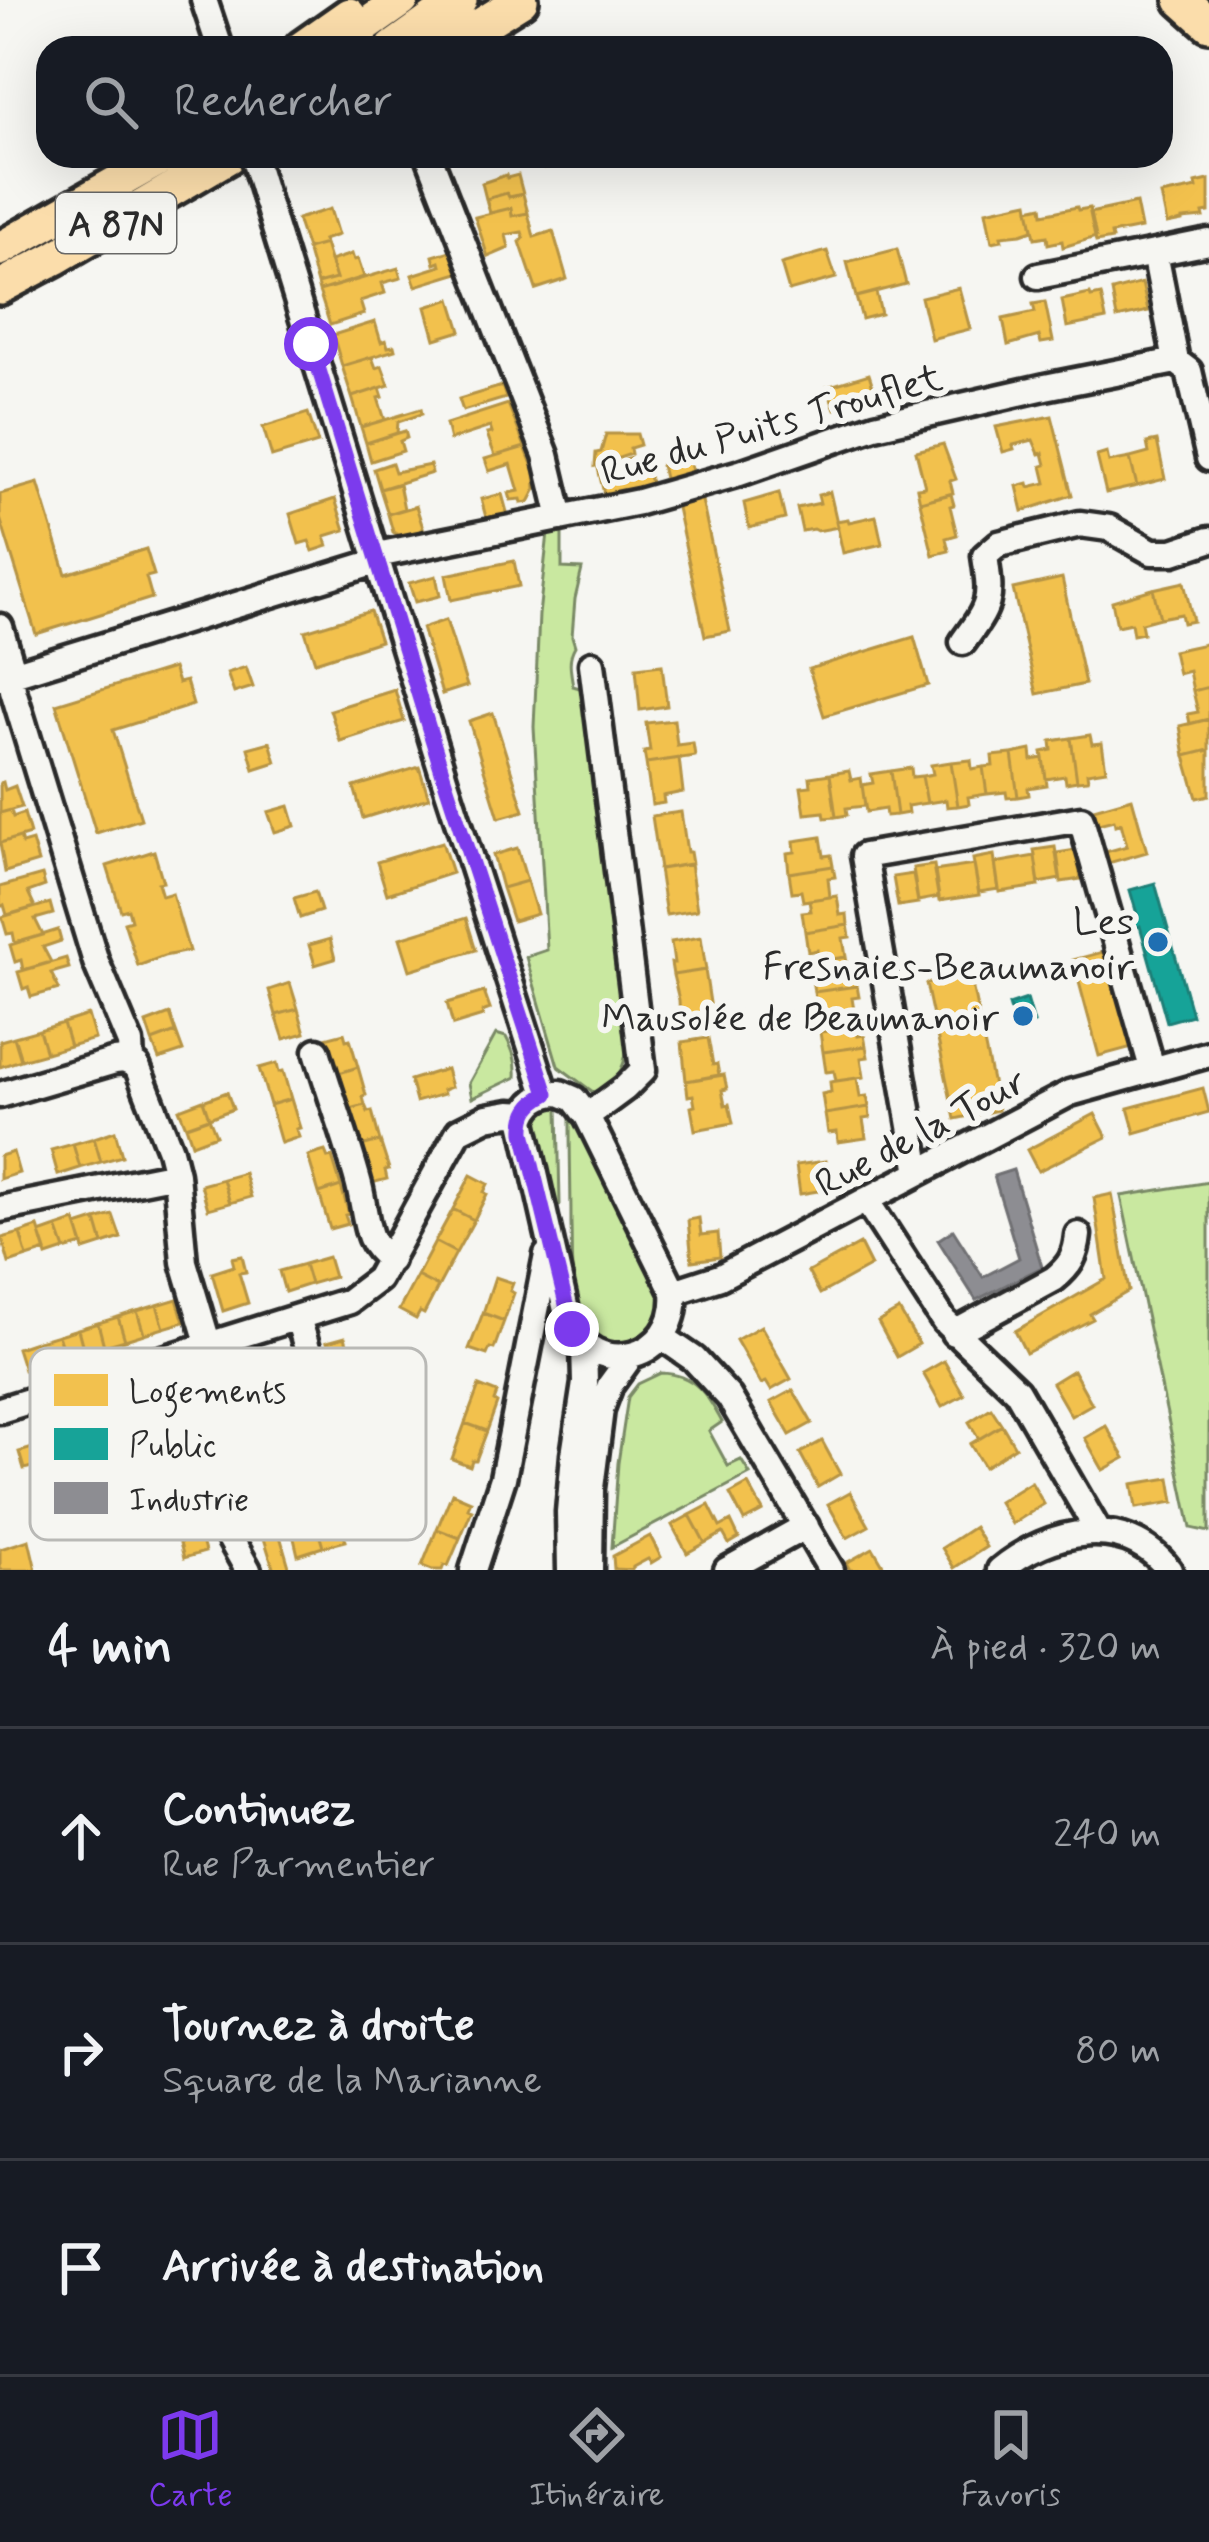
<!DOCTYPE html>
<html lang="fr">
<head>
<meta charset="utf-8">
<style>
	body { margin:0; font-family:Mynerve,sans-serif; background:#20242c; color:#f1f3f6 }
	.stop { position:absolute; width:36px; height:36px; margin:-27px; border:9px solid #7c3aed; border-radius:50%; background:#fff }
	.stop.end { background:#7c3aed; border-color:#fff; box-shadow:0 3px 12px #0008 }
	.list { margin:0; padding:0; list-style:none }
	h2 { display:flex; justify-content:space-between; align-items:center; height:156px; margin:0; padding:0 48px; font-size:51px }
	h2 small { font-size:39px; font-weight:400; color:#9ea1a6 }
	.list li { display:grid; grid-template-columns:78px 1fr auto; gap:36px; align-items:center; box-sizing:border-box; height:216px; padding:0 48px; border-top:3px solid #363941 }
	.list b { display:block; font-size:45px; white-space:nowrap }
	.list p { margin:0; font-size:39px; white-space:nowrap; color:#9ea1a6 }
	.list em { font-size:39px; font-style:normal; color:#9ea1a6 }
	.icon { flex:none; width:66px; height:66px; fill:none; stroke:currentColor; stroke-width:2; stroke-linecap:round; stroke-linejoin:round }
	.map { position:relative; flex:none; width:1209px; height:1570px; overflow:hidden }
	.search { position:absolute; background:#171b24; box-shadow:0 12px 48px #0002; left:36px; right:36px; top:36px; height:132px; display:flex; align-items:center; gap:30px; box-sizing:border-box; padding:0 42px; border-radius:36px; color:#9ea1a6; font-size:45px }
	.sheet { height:804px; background:#171b24 }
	nav { display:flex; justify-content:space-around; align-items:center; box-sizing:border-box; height:168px; border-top:3px solid #363941; background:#171b24; font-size:33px; color:#9ea1a6 }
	nav a { display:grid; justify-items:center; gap:6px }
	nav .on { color:#7c3aed }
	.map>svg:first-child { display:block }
</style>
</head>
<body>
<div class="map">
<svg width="1209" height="1570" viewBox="0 0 1209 1570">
	<rect width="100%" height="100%" fill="#f6f6f2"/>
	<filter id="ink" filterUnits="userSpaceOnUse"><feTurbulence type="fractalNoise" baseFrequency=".00833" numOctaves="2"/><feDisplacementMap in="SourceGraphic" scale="24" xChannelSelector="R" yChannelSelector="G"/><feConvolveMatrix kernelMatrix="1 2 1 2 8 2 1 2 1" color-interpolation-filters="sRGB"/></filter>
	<g filter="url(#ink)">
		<path fill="#c9e8a0" stroke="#7a8a66" stroke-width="3" d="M562,529V568L582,569L575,599L572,636L575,646C567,659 571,672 573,686L583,689L628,1033C627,1062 622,1082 593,1092L558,1066L526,957L547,950L534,727L539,615L548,533Z
			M496,1034L506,1037C513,1050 517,1061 516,1077L472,1098L469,1083Z
			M549,1107H558L560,1205L557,1207L536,1127L539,1116Z
			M570,1120H574L660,1294C667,1345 602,1363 582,1317C569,1289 572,1255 571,1224C571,1190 570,1155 570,1120Z
			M1209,1182V1532L1191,1528L1121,1196Z
			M661,1373C695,1374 707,1394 722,1422L709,1431L728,1466L741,1460L750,1474L612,1547L618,1463L628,1397L638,1384Z"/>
		<path fill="#f2c14e" stroke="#b69444" stroke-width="3" d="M583,156L584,159L558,167L543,168L539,162L543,156Z
			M506,175L507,178L518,175L523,194L509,197L507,193L486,199L482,183Z
			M1209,180V212L1203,213L1204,217L1182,219V221L1167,224L1161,195L1197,188L1196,183Z
			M507,193L509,197L523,194L528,213L512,216L511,208L490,213L486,199Z
			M1028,202L1033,230L1021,234L1001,236L1002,240L992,242L986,211Z
			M1136,203L1141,228L1111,234L1112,239L1096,242L1090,213Z
			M1042,206L1043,214L1077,207L1078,210L1090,208L1096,237L1063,247L1062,241L1048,244L1047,236L1035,238L1029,209Z
			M511,208L512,216L528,213L534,237L553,231L567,279L536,289L520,242L524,238L522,232L506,235L509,248L488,257L475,217Z
			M330,209L338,235L323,240L325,244L307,249L297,219Z
			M325,244L336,279L317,284L307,249Z
			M897,249L906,284L856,297L847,262Z
			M450,251L458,273L416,286L412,275L441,266L440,262L435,264L433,256Z
			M827,251L836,278L789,291L781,264Z
			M352,254L354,260L358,259L364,277L319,291L317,284L336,279L330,261Z
			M398,268L401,278L382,283L385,293L360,301L364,314L330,325L319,291Z
			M1142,283L1148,311L1117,318L1112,291Z
			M959,288L970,329L931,339L921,297Z
			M876,292L881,314L862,319L856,297Z
			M1090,294L1091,297L1101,295L1106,319L1067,327L1062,300Z
			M451,299L461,331L435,339L426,307Z
			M1045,302L1053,341L1041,343L1039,336L1008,345L1003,319L1035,312L1033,304Z
			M375,322L381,342L386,340L388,347L394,346L395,350L342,366L333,335Z
			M372,357L376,368L382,366L389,385L352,397L342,366Z
			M869,374L876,396L835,409L827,387Z
			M502,386L506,398L463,411L459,399Z
			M380,388L383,397L378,398L385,420L361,427L352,397Z
			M508,404L525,447L495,456L487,434L492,433L490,427L450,440L446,424Z
			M421,409L422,414L398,422L397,433L366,443L361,427Z
			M308,413L318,443L272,457L263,427Z
			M1052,416L1072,495L1023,511L1017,486L1028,483L1029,487L1046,483L1042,466L1046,465L1043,453L1039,454L1033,440L1013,445L1014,449L1003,452L996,427Z
			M405,431L407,438L400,441L403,451L371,461L366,443Z
			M606,434H637L640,445L630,448L631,454L595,466L596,453L601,452Z
			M1157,441L1165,479L1137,486L1130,458L1149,453L1147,443Z
			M943,444L956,479L950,481L953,493L920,502L917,488L925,487L916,451Z
			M525,447L535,472L536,489L529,502L522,503L521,499L511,500L509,493L519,491L511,464L489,471L485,459Z
			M1107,453L1109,462L1130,458L1137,486L1106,493L1097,456Z
			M631,458L637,475L648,473L652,486L605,498L598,468Z
			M689,458L693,476L665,483L661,465Z
			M392,463L395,472L430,465L432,473L380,489L374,469Z
			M38,483L66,574L146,549L154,575L146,577L152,598L36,634L0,518V494Z
			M399,484L404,509L388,514L380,489Z
			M830,492L838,527L817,531L813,529L802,531L797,508L820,503L818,495Z
			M779,493L785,519L749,528L744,503Z
			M502,494L508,516L487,521L481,499Z
			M951,494L954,505L950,506L957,535L946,538L949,551L933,555L920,502Z
			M701,496L730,631L705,636L676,503Z
			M335,499L345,530L325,536L328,546L313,551L309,541L299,544L290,514Z
			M416,506L425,534L405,539L393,532L388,514Z
			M876,516L882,544L843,553L836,521L848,519L849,522Z
			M514,561L519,586L451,600L446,575Z
			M436,576L440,596L415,602L409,583Z
			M1062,578L1085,684L1037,694L1013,589Z
			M1184,582L1193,621L1183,623L1181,614L1160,618L1153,589Z
			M1153,589L1160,618L1141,623L1143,633L1133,635L1131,623L1117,626L1112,601Z
			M370,611L380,641L315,662L305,631Z
			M446,620L467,686L442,694L422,628Z
			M914,637L928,685L824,716L809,669Z
			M1209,643V687L1193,691L1189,671L1178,674L1173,651Z
			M662,665L667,706L640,710L636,668Z
			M246,667L253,687L234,693L227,673Z
			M173,668L178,683L186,681L193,705L113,730L141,819L96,833L56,704Z
			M1209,687V719L1190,724L1188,714L1198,712L1193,691Z
			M395,690L404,721L340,741L330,710Z
			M493,713L524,811L499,818L469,721Z
			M1209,719V750L1185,756L1180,726Z
			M674,720L677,745L693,743L695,756L646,763L644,752L650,751L646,723Z
			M1090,735L1092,744L1102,743L1106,770L1087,773L1088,780L1077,781L1071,738Z
			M1071,738L1077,781L1066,783L1065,776L1046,779L1042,752L1052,750L1051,741Z
			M270,742L276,762L254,769L248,748Z
			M1031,750L1032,760L1043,758L1047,785L1028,788L1029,795L1018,797L1012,754Z
			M1209,750V795L1197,798L1185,756Z
			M1012,754L1018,797L1007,798L1006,792L987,794L983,767L993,766L992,756Z
			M679,758L683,792L663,796L664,803L652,805L646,763Z
			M971,760L972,769L983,767L987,794L968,797L969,804L958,806L951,762Z
			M951,762L958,806L947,807L946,800L927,803L922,776L933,774L931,765Z
			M419,767L429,798L363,818L354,787Z
			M911,768L912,777L922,776L927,803L907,806L908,813L897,815L891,771Z
			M849,771L851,780L861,778L865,806L846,808L847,815L836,817L830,774Z
			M891,771L897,815L886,816L885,809L866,812L862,785L873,783L871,774Z
			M830,774L836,817L825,818L824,812L805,814L801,787L811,786L810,777Z
			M3,782L5,790L15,786L22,807L0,813V783Z
			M1132,798L1147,852L1105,864L1102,853L1127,846L1121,823L1115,825L1114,820L1094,825L1090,810Z
			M289,806L295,826L275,832L268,812Z
			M11,810L13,817L24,813L30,834L0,843V813Z
			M681,812L687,852H690L692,864L660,869L652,816Z
			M20,837L22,844L32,841L38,862L5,872L0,843Z
			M821,837L824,856L831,855L833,866L789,873L787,853L795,852L794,841Z
			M442,842L452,873L387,894L377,862Z
			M1055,847L1060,879L1039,883L1034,850Z
			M517,848L527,881L502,888L493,855Z
			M1076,850L1081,879L1061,882L1057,853Z
			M154,851L163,882L158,883L162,896L172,893L189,951L164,956L138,966L124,922L131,920L128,909L121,911L107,866Z
			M994,855L999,889L979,892L973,859Z
			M1035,856L1039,886L999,892L995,863Z
			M690,864L697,910L666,915L659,869Z
			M934,865L939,897L918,901L913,868Z
			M974,865L979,895L939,901L934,871Z
			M833,866L835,877L828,878L830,897L803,901L801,891L792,892L789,873Z
			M913,874L918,903L898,906L893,877Z
			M42,875L45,886L28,892L35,907L7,915L4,905L0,907V887Z
			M527,881L537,914L513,921L502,888Z
			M315,892L321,911L300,918L294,898Z
			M837,896L840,915L847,914L848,925L805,932L802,912L811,911L809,900Z
			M50,903L53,914L35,919L43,935L15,943L13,933L7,934L2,917Z
			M466,918L476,950L410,970L400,938Z
			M848,925L850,937L843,938L846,957L818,961L817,950L808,952L805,932Z
			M58,930L61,941L43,947L51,962L23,970L21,960L15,962L10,945Z
			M701,937L706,970L673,975L671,963H674L671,942Z
			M330,939L335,959L315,965L309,945Z
			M1110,950L1136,1046L1099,1056L1073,960Z
			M846,957L849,975L856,974L857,986L814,992L811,972L820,971L818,961Z
			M66,958L69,968L51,973L59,989L31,997L28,987L23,989L18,972Z
			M705,970L712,1016L680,1020L679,1000L673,975Z
			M970,975L998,1110L955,1119L926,984Z
			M290,983L298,1009L276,1015L269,990Z
			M857,986L859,997L852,998L855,1017L827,1021L826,1010L817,1012L814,992Z
			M484,992L490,1009L482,1012L483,1016L453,1025L447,1003Z
			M298,1009L305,1033L284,1039L276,1015Z
			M170,1014L176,1032L152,1041L146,1023Z
			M88,1015L95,1039L70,1046L63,1023Z
			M855,1017L858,1036L864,1035L866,1046L823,1052L820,1032L829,1031L827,1021Z
			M63,1023L70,1046L46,1053L39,1030Z
			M39,1030L46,1053L21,1060L14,1037Z
			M176,1032L183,1051L159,1059L152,1041Z
			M344,1033L346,1040L350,1039L358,1067L336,1074L325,1038Z
			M14,1037L21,1060L0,1067V1041Z
			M708,1038L713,1065L717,1064L719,1075L686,1081L682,1042Z
			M866,1046L868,1057L861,1058L864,1077L836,1081L834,1071L826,1072L823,1052Z
			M277,1063L279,1072L283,1071L291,1099L270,1105L259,1068Z
			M358,1067L366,1095L363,1097L365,1105L347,1110L336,1074Z
			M446,1069L451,1087L443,1090L444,1094L416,1102L410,1080Z
			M724,1075L727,1089L722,1090L725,1105L729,1104L733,1123L695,1130L691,1107L695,1106L693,1095L688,1096L686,1081Z
			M857,1078L860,1097L867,1096L869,1107L825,1114L822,1094L831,1092L830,1082Z
			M1203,1088L1209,1112L1135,1133L1128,1108Z
			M227,1092L233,1109L209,1118L203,1101Z
			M291,1099L300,1128L296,1129L299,1137L281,1143L270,1105Z
			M203,1100L209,1118L186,1126L179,1109Z
			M365,1105L368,1112L372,1111L380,1141L357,1147L347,1110Z
			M869,1107L870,1118L863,1119L866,1138L838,1142L837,1132L828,1133L825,1114Z
			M1095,1114L1107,1137L1038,1171L1027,1150Z
			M209,1118L216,1135L192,1144L186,1126Z
			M115,1131L122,1156L101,1162L94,1138Z
			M94,1138L101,1162L80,1168L73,1144Z
			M380,1141L389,1169L385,1170L387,1179L368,1184L357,1147Z
			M73,1144L80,1168L58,1175L51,1150Z
			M325,1151L328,1158L332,1157L341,1186L319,1193L308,1156Z
			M13,1152L19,1173L0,1179V1156Z
			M826,1161L830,1189L800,1194L796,1165Z
			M244,1173L251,1197L230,1203L223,1179Z
			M471,1175L488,1184L484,1192L487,1194L474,1220L453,1209Z
			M223,1179L230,1203L208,1209L201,1185Z
			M341,1186L349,1214L345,1215L348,1224L330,1229L319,1193Z
			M1112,1194L1129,1291L1090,1314L1093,1319L1026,1353L1015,1331L1106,1279L1094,1198Z
			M453,1209L474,1220L456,1253L435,1242Z
			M113,1215L121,1238L103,1244L96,1220Z
			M699,1218L701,1235L718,1233L720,1257L692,1261L688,1220Z
			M96,1220L103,1244L84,1250L77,1226Z
			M75,1221L83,1245L65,1250L57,1227Z
			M38,1227L46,1251L27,1257L20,1233Z
			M57,1227L65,1250L47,1256L40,1233Z
			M20,1233L27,1257L9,1263L2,1238Z
			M435,1242L456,1253L438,1287L417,1276Z
			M860,1244L871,1266L820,1294L808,1272Z
			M242,1256L246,1272L239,1273L248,1303L223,1311L212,1273L234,1266L232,1258Z
			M328,1257L334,1277L310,1284L304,1264Z
			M304,1264L310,1284L285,1292L279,1271Z
			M417,1276L438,1287L424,1314L420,1312L416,1319L399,1310Z
			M495,1277L513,1283L510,1291L514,1293L504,1321L483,1313Z
			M177,1299L184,1322L164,1328L157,1305Z
			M157,1305L164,1328L144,1334L137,1311Z
			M899,1310L919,1344L897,1357L878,1322Z
			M137,1311L144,1334L125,1340L118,1317Z
			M483,1313L504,1321L494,1349L490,1348L487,1355L469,1349Z
			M118,1317L125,1340L104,1346L98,1323Z
			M98,1323L104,1346L84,1352L78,1329Z
			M761,1326L791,1379L771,1390L766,1382L761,1384L736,1340Z
			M78,1329L84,1352L65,1358L58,1335Z
			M58,1335L65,1358L44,1364L38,1341Z
			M345,1337L348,1347L353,1346L361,1374L338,1381L327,1342Z
			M38,1341L44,1364L24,1370L17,1348Z
			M944,1361L964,1395L942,1407L923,1373Z
			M1073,1370L1092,1404L1071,1416L1052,1383Z
			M479,1386L497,1393L494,1401L497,1403L487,1431L465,1423Z
			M793,1390L812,1423L790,1435L771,1402Z
			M991,1408L1002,1425L979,1439L969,1422Z
			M465,1423L487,1431L476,1460H472L470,1466L452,1459Z
			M1002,1425L1015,1447L984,1467L970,1444Z
			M1106,1426L1125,1458L1103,1470L1085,1438Z
			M56,1441L63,1463L34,1472L32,1467L24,1469L19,1452Z
			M822,1441L840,1474L818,1487L800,1453Z
			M1170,1478L1174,1502L1136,1508L1132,1484Z
			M1031,1482L1044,1504L1012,1524L999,1502Z
			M748,1484L763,1511L744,1521L730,1494Z
			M850,1492L869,1526L847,1538L828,1504Z
			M452,1493L471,1501L468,1508L472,1510L460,1538L437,1529Z
			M709,1505L720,1527L731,1521L739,1538L729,1544L723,1533L705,1543L690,1515Z
			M690,1515L705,1543L687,1553L672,1525Z
			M340,1520L346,1541L323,1547L317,1527Z
			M198,1526L205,1552L184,1558L177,1532Z
			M277,1527L278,1529L290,1570H274L262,1532Z
			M317,1527L323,1547L298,1555L293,1534Z
			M974,1527L986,1547L954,1568L942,1548Z
			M437,1529L460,1538L448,1566L444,1565L442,1570H432L422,1566Z
			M650,1536L661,1557L651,1563L648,1559L633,1567L632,1570L614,1569L613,1556Z
			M29,1540L36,1570H0V1549Z
			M873,1548L886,1570H850L846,1563Z"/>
		<path fill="#17a398" stroke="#1d7f77" stroke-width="3" d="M1155,883L1192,1015L1167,1022L1140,926L1134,928L1131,915L1137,914L1130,890Z
			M1027,999L1034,1023L1016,1028L1009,1005Z"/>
		<path fill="#8d8d92" stroke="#707073" stroke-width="3" d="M1013,1170L1042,1267L976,1300L938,1240L953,1230L983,1277L1019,1258L994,1176Z"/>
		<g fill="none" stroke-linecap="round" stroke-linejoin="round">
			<defs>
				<path id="minor" d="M204,0L220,48
					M429,156L546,455L561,518
					M266,199L445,781L546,1094
					M1155,253L1209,242
					M1038,276L1155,253L1176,361
					M377,555L639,502L740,473L875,426L1045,387L1176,361L1189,371L1209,458
					M0,627L10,661L13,690L96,962L130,1043L131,1062
					M963,642C990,605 992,602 985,556L999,544L1080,524L1109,528L1152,552H1173L1209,540
					M0,678L379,561
					M317,1051C330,1095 346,1137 358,1181C363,1198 365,1224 371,1238C375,1247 382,1254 390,1260
					M560,1093L574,1099L587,1116L674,1292C680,1359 593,1383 568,1319L523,1121C528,1102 542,1093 560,1093Z
					M0,1095L115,1061L124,1060L137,1066L170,1150L176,1174L184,1262L209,1346
					M587,1116L625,1088L643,1070L592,664
					M919,1172L864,856L1081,819L1152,1068
					M866,1200L944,1321L1017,1391L1098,1531
					M0,1209L176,1174
					M674,1292L720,1277L1070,1093L1209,1054
					M298,1318L335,1441C345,1455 354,1463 371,1467
					M954,1333L1054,1279C1070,1266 1076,1256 1078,1235
					M662,1337L694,1359L729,1397L831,1570
					M135,1370L248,1570
					M0,1410L349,1301L378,1279L459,1131L487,1117L510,1113L525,1114
					M473,1570L503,1478L547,1255
					M570,1570L569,1512L574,1455L585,1383L584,1344
					M590,1570L591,1488L601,1409L610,1385L631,1356
					M727,1570L806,1526
					M1000,1570C1050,1529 1126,1513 1169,1570"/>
				<path id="highway" d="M1182,0L1209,24
					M302,48L349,15
					M334,48L402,0
					M393,48L460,0
					M444,48L521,0
					M0,249L164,156
					M0,287L55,258L229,156"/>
			</defs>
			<use href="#minor" stroke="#2b2b2b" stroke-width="33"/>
			<use href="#highway" stroke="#2b2b2b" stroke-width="42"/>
			<use href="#minor" stroke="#f6f6f2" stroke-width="24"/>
			<use href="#highway" stroke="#fbddab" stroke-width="33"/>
			<defs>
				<path id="minor-bridge" d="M253,156L266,199"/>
			</defs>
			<use href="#minor-bridge" stroke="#2b2b2b" stroke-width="33" stroke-linecap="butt"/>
			<use href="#minor-bridge" stroke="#f6f6f2" stroke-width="24"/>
		</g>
	</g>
	<g fill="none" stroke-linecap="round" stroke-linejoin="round" filter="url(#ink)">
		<path stroke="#7c3aed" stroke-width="15" d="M311,344L445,781L547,1094C530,1103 523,1113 524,1132L572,1329"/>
	</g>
	<g fill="#1f6fb2" stroke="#f6f6f2" stroke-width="4.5">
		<circle cx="1158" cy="942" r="12"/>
		<circle cx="1023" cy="1016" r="12"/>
	</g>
	<g text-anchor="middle" stroke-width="12" stroke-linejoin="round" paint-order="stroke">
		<rect fill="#f6f6f2" stroke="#686867" stroke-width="3" x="56" y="193" width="120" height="60" rx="9"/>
		<g font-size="36" font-weight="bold" fill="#2b2b2b">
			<text x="116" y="236">A 87N</text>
		</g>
		<g font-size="39" fill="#2b2b2b" stroke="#f6f6f2">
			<text transform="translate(771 423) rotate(-16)" y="14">Rue du Puits Trouflet</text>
			<text transform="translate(920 1131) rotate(-28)" y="14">Rue de la Tour</text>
		</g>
		<g font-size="39" fill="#2b2b2b" stroke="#f6f6f2" text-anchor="end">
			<text x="1134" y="934">Les<tspan x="1134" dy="45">Fresnaies-Beaumanoir</tspan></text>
			<text x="999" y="1030">Mausolée de Beaumanoir</text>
		</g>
	</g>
	<rect x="30" y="1348" width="396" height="192" rx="18" fill="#f6f6f2" stroke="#b9b9b6" stroke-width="3"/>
	<rect x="54" y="1374" width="54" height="32" fill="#f2c14e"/>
	<rect x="54" y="1428" width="54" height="32" fill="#17a398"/>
	<rect x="54" y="1482" width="54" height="32" fill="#8d8d92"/>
	<g font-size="33" fill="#2b2b2b">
		<text x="129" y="1402">Logements</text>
		<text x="129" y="1456">Public</text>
		<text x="129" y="1510">Industrie</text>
	</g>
</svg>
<div class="stop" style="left:311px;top:344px"></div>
<div class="stop end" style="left:572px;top:1329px"></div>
<div class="search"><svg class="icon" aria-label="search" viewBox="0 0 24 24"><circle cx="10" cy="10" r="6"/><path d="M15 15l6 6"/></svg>Rechercher</div>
</div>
<section class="sheet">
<h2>4 min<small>À pied · 320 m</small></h2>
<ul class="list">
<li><svg class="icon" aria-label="ahead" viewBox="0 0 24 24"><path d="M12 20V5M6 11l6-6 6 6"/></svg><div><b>Continuez</b><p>Rue Parmentier</p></div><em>240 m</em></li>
<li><svg class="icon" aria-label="right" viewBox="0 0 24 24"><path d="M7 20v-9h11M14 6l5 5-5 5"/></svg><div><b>Tournez à droite</b><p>Square de la Marianne</p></div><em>80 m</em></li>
<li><svg class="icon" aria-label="arrive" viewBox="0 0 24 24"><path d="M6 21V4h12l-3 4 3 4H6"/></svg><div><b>Arrivée à destination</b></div></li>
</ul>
</section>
<nav>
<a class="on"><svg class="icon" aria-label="map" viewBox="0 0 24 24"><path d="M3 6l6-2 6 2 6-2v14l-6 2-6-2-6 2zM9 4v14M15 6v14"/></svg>Carte</a>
<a><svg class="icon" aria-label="directions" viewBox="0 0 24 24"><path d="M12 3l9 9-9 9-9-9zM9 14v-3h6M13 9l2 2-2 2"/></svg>Itinéraire</a>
<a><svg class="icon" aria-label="saved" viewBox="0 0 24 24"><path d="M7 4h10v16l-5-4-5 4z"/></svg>Favoris</a>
</nav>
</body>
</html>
